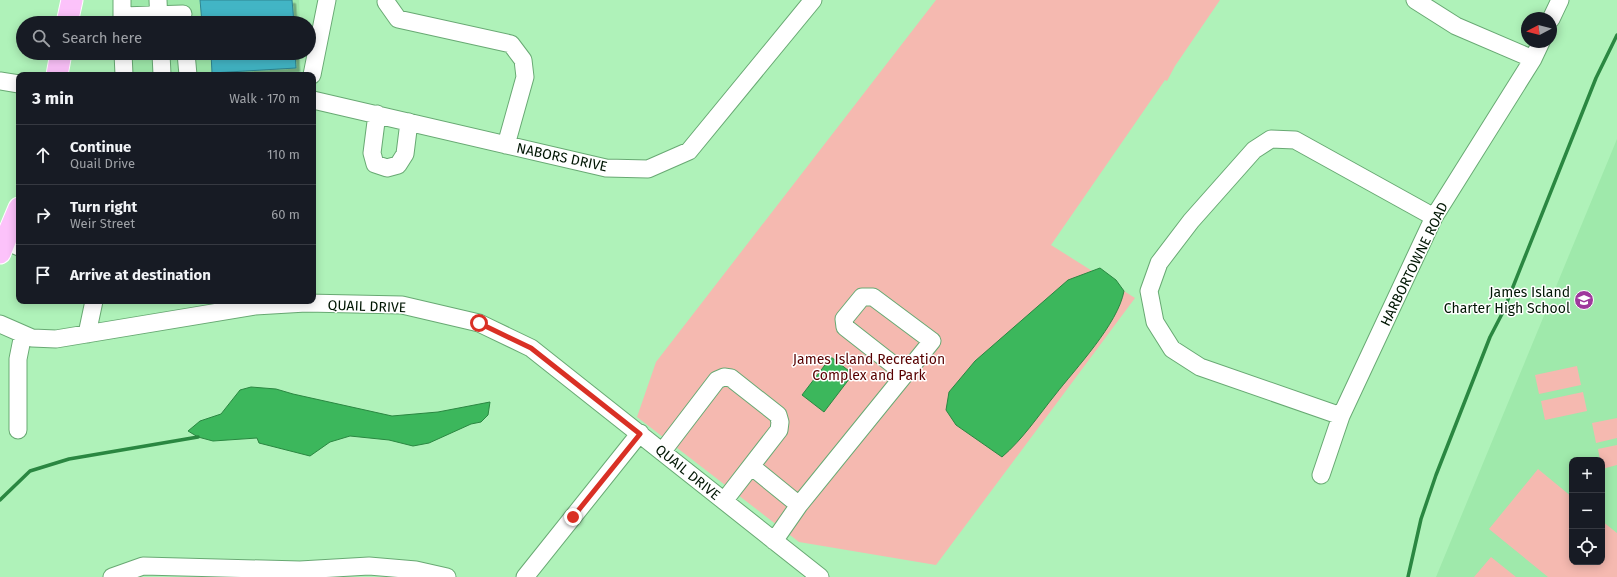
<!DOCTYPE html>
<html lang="en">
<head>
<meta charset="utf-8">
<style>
	body { margin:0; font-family:"Fira Sans",sans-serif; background:#20242c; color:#f1f3f6 }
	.controls { position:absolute; right:12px; bottom:12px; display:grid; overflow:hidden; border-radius:8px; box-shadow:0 2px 10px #0003 }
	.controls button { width:36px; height:36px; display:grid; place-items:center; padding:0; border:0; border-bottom:1px solid #363941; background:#171b24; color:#f1f3f6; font:20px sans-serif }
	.compass { position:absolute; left:1521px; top:12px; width:36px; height:36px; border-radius:50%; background:#171b24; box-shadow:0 2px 10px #0003; rotate:263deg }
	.stop { position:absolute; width:12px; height:12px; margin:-9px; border:3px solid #d93025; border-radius:50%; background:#fff }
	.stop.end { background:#d93025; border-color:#fff; box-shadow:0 1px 4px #0008 }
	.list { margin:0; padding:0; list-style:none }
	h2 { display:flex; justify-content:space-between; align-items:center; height:52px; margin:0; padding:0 16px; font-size:17px }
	h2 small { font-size:13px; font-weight:400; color:#9ea1a6 }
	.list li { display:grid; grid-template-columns:26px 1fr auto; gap:12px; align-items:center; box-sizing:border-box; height:60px; padding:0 16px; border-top:1px solid #363941 }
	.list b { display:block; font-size:15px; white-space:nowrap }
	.list p { margin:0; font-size:13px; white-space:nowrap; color:#9ea1a6 }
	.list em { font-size:13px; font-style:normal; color:#9ea1a6 }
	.icon { flex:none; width:22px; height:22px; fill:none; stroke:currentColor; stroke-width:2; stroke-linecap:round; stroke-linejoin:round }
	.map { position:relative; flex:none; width:1617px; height:577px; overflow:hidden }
	.search { position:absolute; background:#171b24; box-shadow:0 2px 10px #0003; left:16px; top:16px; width:300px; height:44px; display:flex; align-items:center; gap:10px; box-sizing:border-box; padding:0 14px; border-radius:22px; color:#9ea1a6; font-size:15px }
	.panel { position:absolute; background:#171b24; box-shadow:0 2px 10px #0003; left:16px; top:72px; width:300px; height:232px; border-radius:8px }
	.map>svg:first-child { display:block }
</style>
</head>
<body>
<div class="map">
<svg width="1617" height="577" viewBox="0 0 1617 577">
	<defs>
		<filter id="shadow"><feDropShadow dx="3.5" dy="3.5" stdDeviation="0" flood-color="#0004"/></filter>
	</defs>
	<rect width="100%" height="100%" fill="#aff2b9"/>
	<path fill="#9fe9ab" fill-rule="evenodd" d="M114,0H299L300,23H115Z
		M115,53H300L301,74L115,75Z
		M1617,139V577H1436ZM1572,460H1602V562H1572Z"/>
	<path fill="#f5b9b0" d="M936,0H1220L1175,66L1167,81L1165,80L1051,245L1135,298L936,565L799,542L637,417L656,362Z
		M1577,366L1581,385L1539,394L1535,375Z
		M1583,392L1587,411L1545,420L1541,401Z
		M1617,418V438L1596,443L1592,423Z
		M1617,445V465L1602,469V460H1600L1598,449Z
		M1538,469L1572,497V562H1602V521L1617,533V577H1548L1489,529Z
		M1491,557L1516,577H1474Z"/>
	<path fill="#3cb75c" stroke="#2a8741" d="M1100,268L1116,280L1124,291C1118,324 1076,368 1055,395C1038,416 1023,439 1002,457L956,425L946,410L949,392L975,361L1068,280Z
		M831,357L853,374L824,412L802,395Z
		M251,387L276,389L293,394L392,416L438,412L490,402L488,415L481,422L471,424L429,443L413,446L389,440L350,436L330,442L310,456L259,443L257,438L213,441L198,437L188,431L200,421L221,414L240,390Z"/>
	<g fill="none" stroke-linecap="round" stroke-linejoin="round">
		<path stroke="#2a8741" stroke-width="3.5" d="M0,500L30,471L69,459L198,437
			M1408,577L1421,519L1436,475L1490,337L1503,312L1596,78L1617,35"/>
	</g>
	<path fill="#42b5c5" stroke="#2e8591" filter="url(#shadow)" d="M200,0H292L294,23H202Z
		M211,53H295L296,68L212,73Z"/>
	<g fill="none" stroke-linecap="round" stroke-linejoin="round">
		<defs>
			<path id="minor" d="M122,0V23
				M158,0L159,23
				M1415,0L1456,26L1533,59
				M386,2L398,19L511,44L523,60L525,77L506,145
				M122,16L183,14
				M1551,19L1560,0
				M123,53L124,75
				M161,53L162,75
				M186,53L188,75
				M312,75L327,0
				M0,81L19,84
				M313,100L606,168L648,169L689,151L813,0
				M377,114L372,153L375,164L387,168L398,165L405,154L409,122
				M5,241L19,247
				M0,324L32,338L56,339L255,306L306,303L402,305L479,323L531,348L820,577
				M87,334L94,301
				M1341,416L1200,367L1172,349L1155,322L1149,291L1159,263L1191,221L1254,150L1271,139L1295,140L1434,217
				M18,430V359L23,334
				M662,452L717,380L724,377L731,378L778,415L780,422L779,430L724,501
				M751,466L799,505L774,541
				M1321,475L1341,416L1434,217L1533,59L1541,42
				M799,505L932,341L873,297H862L844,319L845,327L905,374
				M112,577L143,566L300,570L369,566L416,570L447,577
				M525,577L640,433"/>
			<path id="major" d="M67,23L72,0
				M57,75L61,53
				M0,253L19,208"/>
		</defs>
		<use href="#minor" stroke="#68a973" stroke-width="19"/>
		<use href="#major" stroke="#fff" stroke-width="23"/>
		<use href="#minor" stroke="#fff" stroke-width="17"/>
		<use href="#major" stroke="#fcc2fa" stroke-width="21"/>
	</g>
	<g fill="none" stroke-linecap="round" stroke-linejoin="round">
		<path stroke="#d93025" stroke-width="5" d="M479,323L531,348L640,434L573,517"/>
	</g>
	<defs>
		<symbol id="school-disc" viewBox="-11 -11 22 22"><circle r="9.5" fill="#9e389c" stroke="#fff"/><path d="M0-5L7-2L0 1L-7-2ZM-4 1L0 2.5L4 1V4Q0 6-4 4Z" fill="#fff"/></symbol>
	</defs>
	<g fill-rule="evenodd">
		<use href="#school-disc" x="1573" y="289" width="22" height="22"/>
	</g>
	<g text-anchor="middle" stroke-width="3" stroke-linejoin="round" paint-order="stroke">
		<g font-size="14" fill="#001603" stroke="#fff">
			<text transform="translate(562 157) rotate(12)" y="5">NABORS DRIVE</text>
			<text transform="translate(1414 264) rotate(-64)" y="5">HARBORTOWNE ROAD</text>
			<text transform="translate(367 306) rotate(2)" y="5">QUAIL DRIVE</text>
			<text transform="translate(688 472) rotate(39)" y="5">QUAIL DRIVE</text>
		</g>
		<g font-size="14" fill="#001603" stroke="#fff" text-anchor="end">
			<text x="1570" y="297">James Island<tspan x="1570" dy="16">Charter High School</tspan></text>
		</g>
		<g font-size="14" fill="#580001" stroke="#fff">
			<text x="869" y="364">James Island Recreation<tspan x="869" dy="16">Complex and Park</tspan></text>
		</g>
	</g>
</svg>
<div class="controls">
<button>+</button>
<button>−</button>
<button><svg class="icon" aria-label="locate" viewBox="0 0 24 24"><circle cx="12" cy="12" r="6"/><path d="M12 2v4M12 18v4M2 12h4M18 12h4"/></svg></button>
</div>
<svg class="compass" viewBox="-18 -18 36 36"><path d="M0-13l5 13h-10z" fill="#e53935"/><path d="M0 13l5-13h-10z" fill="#9ea1a6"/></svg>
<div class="stop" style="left:479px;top:323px"></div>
<div class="stop end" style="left:573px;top:517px"></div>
<div class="search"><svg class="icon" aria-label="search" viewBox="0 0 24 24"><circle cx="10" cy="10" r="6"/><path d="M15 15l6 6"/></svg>Search here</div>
<section class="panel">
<h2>3 min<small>Walk · 170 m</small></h2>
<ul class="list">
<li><svg class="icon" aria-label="ahead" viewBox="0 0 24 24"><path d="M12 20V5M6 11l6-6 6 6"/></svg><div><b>Continue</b><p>Quail Drive</p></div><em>110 m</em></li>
<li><svg class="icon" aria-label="right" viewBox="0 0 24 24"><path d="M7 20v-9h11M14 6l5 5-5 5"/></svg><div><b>Turn right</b><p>Weir Street</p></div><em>60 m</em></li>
<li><svg class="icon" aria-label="arrive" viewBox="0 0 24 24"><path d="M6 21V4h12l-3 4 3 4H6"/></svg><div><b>Arrive at destination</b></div></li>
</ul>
</section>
</div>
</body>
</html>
